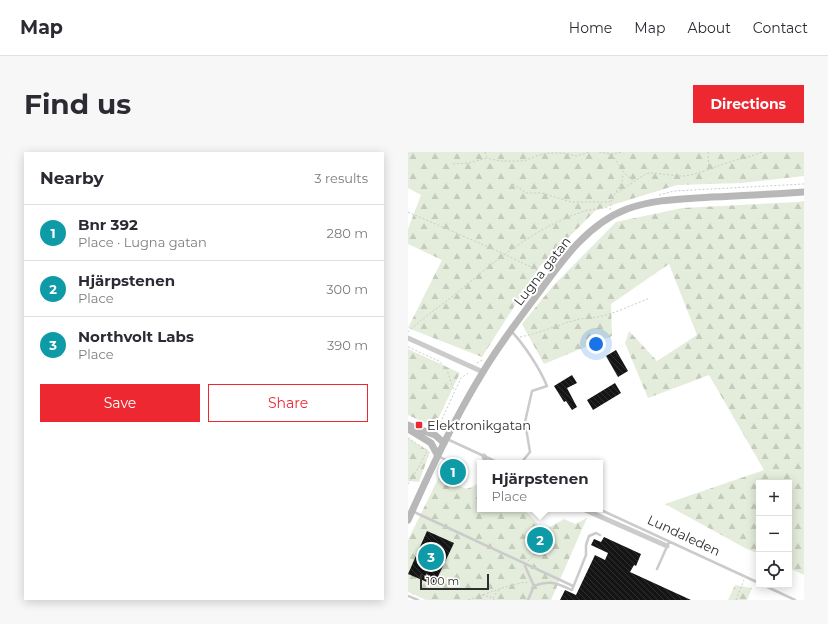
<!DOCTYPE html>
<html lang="en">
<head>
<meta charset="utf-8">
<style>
	body { margin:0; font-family:Montserrat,sans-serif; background:#f7f7f7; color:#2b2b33 }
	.controls { position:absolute; right:12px; bottom:12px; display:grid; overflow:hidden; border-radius:0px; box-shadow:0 2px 10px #0003 }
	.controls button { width:36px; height:36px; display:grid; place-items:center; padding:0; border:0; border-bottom:1px solid #e1e1e2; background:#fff; color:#2b2b33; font:20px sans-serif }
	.scale { position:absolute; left:12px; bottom:10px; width:69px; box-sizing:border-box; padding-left:4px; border:2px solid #2e2e2e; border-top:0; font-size:11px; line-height:14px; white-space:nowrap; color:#2e2e2e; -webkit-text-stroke:3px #fff; paint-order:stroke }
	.you { position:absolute; left:188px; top:192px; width:14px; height:14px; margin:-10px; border:3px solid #fff; border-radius:50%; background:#1a73e8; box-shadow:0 0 0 6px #1a73e833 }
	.badge { display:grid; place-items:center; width:26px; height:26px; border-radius:50%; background:#ed2830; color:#fff; font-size:13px; font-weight:700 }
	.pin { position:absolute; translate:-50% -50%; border:2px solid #fff; box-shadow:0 1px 4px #0006 }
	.popup { position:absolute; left:69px; top:308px; width:126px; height:52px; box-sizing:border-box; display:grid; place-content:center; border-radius:0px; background:#fff; filter:drop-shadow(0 1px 3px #0005); font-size:13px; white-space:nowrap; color:#7c7c81 }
	.popup b { font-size:15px; color:#2b2b33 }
	.popup::after { content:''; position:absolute; left:50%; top:100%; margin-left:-8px; border:8px solid transparent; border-top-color:#fff }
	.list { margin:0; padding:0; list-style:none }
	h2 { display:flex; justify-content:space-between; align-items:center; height:52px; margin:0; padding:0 16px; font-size:17px }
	h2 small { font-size:13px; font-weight:400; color:#7c7c81 }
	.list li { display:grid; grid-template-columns:26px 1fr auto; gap:12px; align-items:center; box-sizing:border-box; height:56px; padding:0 16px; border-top:1px solid #e1e1e2 }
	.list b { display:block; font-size:15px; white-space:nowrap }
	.list p { margin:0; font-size:13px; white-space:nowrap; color:#7c7c81 }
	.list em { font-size:13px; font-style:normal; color:#7c7c81 }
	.actions { display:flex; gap:8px; padding:12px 16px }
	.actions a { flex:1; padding:9px 0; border:1px solid #ed2830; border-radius:0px; text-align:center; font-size:14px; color:#ed2830 }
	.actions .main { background:#ed2830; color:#fff }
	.icon { flex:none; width:22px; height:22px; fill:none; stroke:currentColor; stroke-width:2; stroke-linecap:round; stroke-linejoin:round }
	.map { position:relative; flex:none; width:396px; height:448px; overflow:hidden; border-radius:0px }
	header { display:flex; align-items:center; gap:24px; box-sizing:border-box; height:56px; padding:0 20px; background:#fff; border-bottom:1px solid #e1e1e2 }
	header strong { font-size:19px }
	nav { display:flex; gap:22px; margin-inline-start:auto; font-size:14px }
	.intro { display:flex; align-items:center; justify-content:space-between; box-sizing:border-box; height:96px; padding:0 24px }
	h1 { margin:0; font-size:28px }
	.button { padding:10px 18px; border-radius:0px; background:#ed2830; color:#fff; font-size:14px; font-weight:700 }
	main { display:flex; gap:24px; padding:0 24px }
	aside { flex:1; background:#fff; border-radius:0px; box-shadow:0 2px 10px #0003 }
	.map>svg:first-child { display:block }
</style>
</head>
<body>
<header>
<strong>Map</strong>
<nav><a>Home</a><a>Map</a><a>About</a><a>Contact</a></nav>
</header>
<div class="intro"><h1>Find us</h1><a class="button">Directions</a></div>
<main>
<aside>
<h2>Nearby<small>3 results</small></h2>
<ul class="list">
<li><span class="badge" style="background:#0f9aa8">1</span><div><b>Bnr 392</b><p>Place · Lugna gatan</p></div><em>280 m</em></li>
<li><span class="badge" style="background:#0f9aa8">2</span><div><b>Hjärpstenen</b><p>Place</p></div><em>300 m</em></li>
<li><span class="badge" style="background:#0f9aa8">3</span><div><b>Northvolt Labs</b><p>Place</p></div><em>390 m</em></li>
</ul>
<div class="actions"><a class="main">Save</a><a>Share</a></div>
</aside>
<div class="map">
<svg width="396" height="448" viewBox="0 0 396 448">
	<defs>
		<pattern id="forest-firs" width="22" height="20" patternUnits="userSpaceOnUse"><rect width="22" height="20" fill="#e4ecdb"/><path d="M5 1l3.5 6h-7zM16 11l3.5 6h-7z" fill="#c4cbbc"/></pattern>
		<pattern id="building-back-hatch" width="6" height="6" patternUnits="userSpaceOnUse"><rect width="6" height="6" fill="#151515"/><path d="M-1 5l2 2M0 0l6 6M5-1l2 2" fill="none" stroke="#2f2f2f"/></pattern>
	</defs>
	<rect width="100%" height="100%" fill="#fff"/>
	<path fill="url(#forest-firs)" d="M0,0H396V24L334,31L269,33L188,58L132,114L74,205L0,176L34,108L0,92V77L13,43L0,36Z
		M396,49V423L381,416V331H351V402L337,396L257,352L356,318L301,223L240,246L217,191L221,179L249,209L289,183L261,112L203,152L204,184L136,212L114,172L144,135L208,70L274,56L390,50Z
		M0,197L52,221L26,275L0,263Z
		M0,286L22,300L11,330L0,329Z
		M32,323L58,337L64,335L72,330V357H114L122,363L135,379L156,367L167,372L179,366L143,448H18L0,440V388Z
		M327,433L344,436L339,448H320Z"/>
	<path fill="url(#building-back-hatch)" d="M208,198L220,219L210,225L198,204Z
		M164,223L169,231L159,236L169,255L164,258L158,249L156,250L146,234Z
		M207,231L213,241L185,258L179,248Z
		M44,314L49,316L47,319L53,322L51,326L40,321Z
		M19,379L46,391L26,433L0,422Z
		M196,385L233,402L228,414L226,413L222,420L283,448H152L157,438L168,443L187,403L197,408L200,401L183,393L186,387L193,390Z"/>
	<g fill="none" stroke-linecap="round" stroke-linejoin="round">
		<path stroke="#cbcbcb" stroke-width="1" stroke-dasharray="2 2" stroke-linecap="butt" d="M77,0L78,4L82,7L93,9H116L131,3L142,1H154L169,4L181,0
			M191,0L204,2L214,0
			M300,0L301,18
			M204,2L216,21L226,29
			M45,12L60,11L79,6
			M105,32L118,41H134L163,50H202
			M208,40L214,30L215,23
			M251,43L266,39L396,32
			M202,58L204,44L236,23L241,21C252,21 264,24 275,24C287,23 299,18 310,14C325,8 340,6 354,0
			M0,60L96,102L129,118L136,123
			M0,180C13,167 30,156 45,144C85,111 126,75 177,59C185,57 194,57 201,55
			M112,185C132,181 149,173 168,168C173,166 178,167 183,166C202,164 224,153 242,146
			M0,195L31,209L39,218L46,239
			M69,211L76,207
			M29,278L53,226L62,220
			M0,286L19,298
			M0,332L11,315L20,297
			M120,409L127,402L129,393
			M74,443L85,446L86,448
			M85,446L88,441L93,436
			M60,448L97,435L117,430L120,431
			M328,448L336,428"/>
		<path stroke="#cbcbcb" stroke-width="2.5" d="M103,179C116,192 132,217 139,234L124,239L117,270L122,300L113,311
			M39,287L91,311
			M30,304L38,308L33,321
			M191,357L351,431
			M4,359L165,434
			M117,414L126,434L120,448
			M249,417L261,390
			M355,433L387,448
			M126,434C143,428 148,431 164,438L178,403V393L181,384L188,381L192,383
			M0,444L10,448"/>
		<path stroke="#cbcbcb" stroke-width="5" d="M0,186L75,220
			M76,304L78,311
			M175,357L259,394"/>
		<path stroke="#b8b8b8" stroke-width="7" d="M0,273L27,283L36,291
			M0,277L23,291L30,304
			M0,368C23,317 46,267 75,220C91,193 110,168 129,143C153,110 179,72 219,57C246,47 275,47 303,45C334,44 365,42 396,40"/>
	</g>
	<rect fill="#ed2830" stroke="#fff" stroke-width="1.5" x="7" y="269" width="8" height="8" rx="2"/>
	<g text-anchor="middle" stroke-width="4" stroke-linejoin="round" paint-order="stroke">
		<g font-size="13" fill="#2e2e2e" stroke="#fff">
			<text transform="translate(134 119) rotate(-52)" y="5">Lugna gatan</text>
			<text transform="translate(276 383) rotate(25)" y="5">Lundaleden</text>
		</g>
		<g font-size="13" fill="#2e2e2e" stroke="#fff" text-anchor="start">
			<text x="19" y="278">Elektronikgatan</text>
		</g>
	</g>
</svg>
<div class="controls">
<button>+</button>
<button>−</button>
<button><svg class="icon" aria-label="locate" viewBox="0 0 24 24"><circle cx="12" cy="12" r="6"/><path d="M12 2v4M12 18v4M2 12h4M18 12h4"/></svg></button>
</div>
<div class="scale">100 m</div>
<div class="you"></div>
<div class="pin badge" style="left:45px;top:320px;background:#0f9aa8">1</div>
<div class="pin badge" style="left:132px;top:388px;background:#0f9aa8">2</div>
<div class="popup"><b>Hjärpstenen</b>Place</div>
<div class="pin badge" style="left:23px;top:405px;background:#0f9aa8">3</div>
</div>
</main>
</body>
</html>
